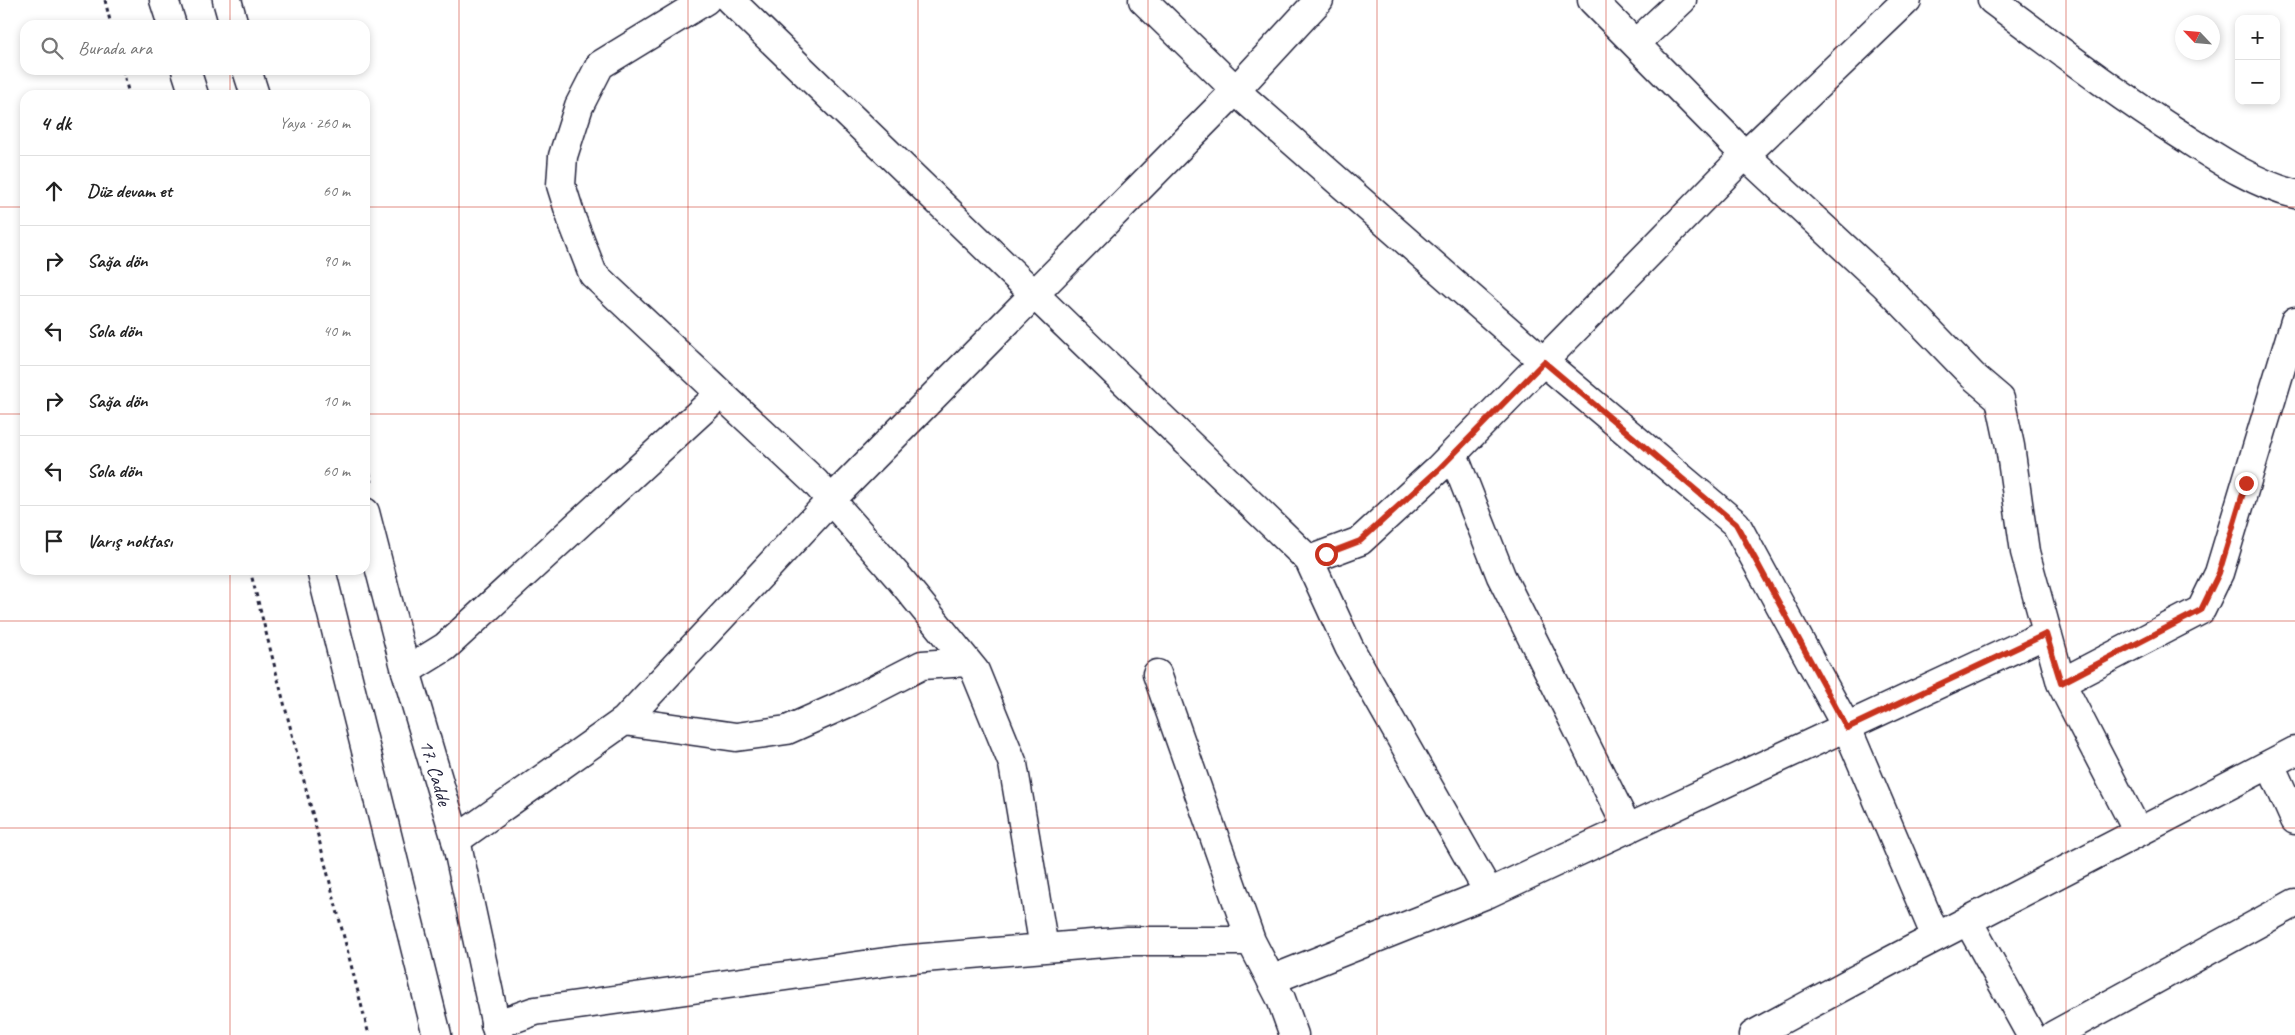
<!DOCTYPE html>
<html lang="tr">
<head>
<meta charset="utf-8">
<style>
	body { margin:0; font-family:Caveat,sans-serif; background:#f6f6f6; color:#222 }
	.controls { position:absolute; right:15px; top:15px; display:grid; overflow:hidden; border-radius:10px; box-shadow:0 2px 8px #0003 }
	.controls button { width:45px; height:45px; display:grid; place-items:center; padding:0; border:0; border-bottom:1px solid #e0e0e0; background:#fff; color:#222; font:25px sans-serif }
	.compass { position:absolute; left:2175px; top:15px; width:45px; height:45px; border-radius:50%; background:#fff; box-shadow:0 2px 8px #0003; rotate:296deg }
	.stop { position:absolute; width:15px; height:15px; margin:-11px; border:4px solid #c8321e; border-radius:50%; background:#fff }
	.stop.end { background:#c8321e; border-color:#fff; box-shadow:0 1px 5px #0008 }
	.list { margin:0; padding:0; list-style:none }
	h2 { display:flex; justify-content:space-between; align-items:center; height:65px; margin:0; padding:0 20px; font-size:21px }
	h2 small { font-size:16px; font-weight:400; color:#767676 }
	.list li { display:grid; grid-template-columns:32px 1fr auto; gap:15px; align-items:center; box-sizing:border-box; height:70px; padding:0 20px; border-top:1px solid #e0e0e0 }
	.list b { display:block; font-size:19px; white-space:nowrap }
	.list em { font-size:16px; font-style:normal; color:#767676 }
	.icon { flex:none; width:28px; height:28px; fill:none; stroke:currentColor; stroke-width:2; stroke-linecap:round; stroke-linejoin:round }
	.map { position:relative; flex:none; width:2295px; height:1035px; overflow:hidden }
	.search { position:absolute; background:#fff; box-shadow:0 2px 8px #0003; left:20px; top:20px; width:350px; height:55px; display:flex; align-items:center; gap:12px; box-sizing:border-box; padding:0 18px; border-radius:15px; color:#767676; font-size:19px }
	.panel { position:absolute; background:#fff; box-shadow:0 2px 8px #0003; left:20px; top:90px; width:350px; height:485px; border-radius:15px }
	.map>svg:first-child { display:block }
</style>
</head>
<body>
<div class="map">
<svg width="2295" height="1035" viewBox="0 0 2295 1035">
	<rect width="100%" height="100%" fill="#fff"/>
	<filter id="ink" filterUnits="userSpaceOnUse"><feTurbulence type="fractalNoise" baseFrequency=".02" numOctaves="2"/><feDisplacementMap in="SourceGraphic" scale="10" xChannelSelector="R" yChannelSelector="G"/><feConvolveMatrix kernelMatrix="1 2 1 2 8 2 1 2 1" color-interpolation-filters="sRGB"/></filter>
	<g filter="url(#ink)">
		<g fill="none" stroke-linecap="round" stroke-linejoin="round">
			<defs>
				<path id="street" d="M706,0L600,65L579,106L563,156L561,185L572,220L593,274L815,482L900,579L975,671L1013,764L1044,948
					M730,0L1309,560L1349,647L1489,893
					M1143,0L1247,101L1544,362L1736,524L1847,728L1936,937
					M1592,0L1745,155L1885,285L1973,376L2000,399L2010,446L2025,552L2061,683L2138,832
					M1992,0C2055,47 2117,95 2184,137C2218,159 2255,184 2295,194
					M1636,43L1682,0
					M1453,454L1501,576L1628,829
					M1309,560L1360,541L1438,469L1745,155L1907,0
					M406,671L445,647L720,394
					M1157,674L1251,941L1281,999L1294,1035
					M2061,683L2201,610L2219,573L2295,321
					M624,721L736,737L787,730L850,702L922,665L967,662
					M2270,764L2295,820
					M456,840L624,721L831,500L1236,90L1319,0
					M1968,921L2031,1035
					M1271,980L1489,893L2046,634
					M495,1025L535,1011L900,960L1128,941H1251
					M1753,1035L1892,960L2295,751
					M2054,1035L2295,903"/>
				<g id="secondary">
					<path d="M164,0L172,25"/>
					<path d="M227,0L234,25"/>
					<path d="M186,70L194,95"/>
					<path d="M247,70L255,95"/>
					<path id="s1" d="M365,512L406,671L456,840L498,1035"/>
					<path d="M321,570L437,1035"/>
				</g>
			</defs>
			<use href="#street" stroke="#22223b" stroke-width="31"/>
			<use href="#secondary" stroke="#22223b" stroke-width="31"/>
			<path stroke="#22223b" stroke-width="3" stroke-dasharray="4 4" stroke-linecap="butt" d="M105,0L111,25
				M123,70L129,95
				M365,457L372,482
				M250,570L369,1035"/>
			<use href="#street" stroke="#fff" stroke-width="28"/>
			<use href="#secondary" stroke="#fff" stroke-width="28"/>
		</g>
	</g>
	<g fill="none" stroke-linecap="round" stroke-linejoin="round" filter="url(#ink)">
		<path stroke="#c8321e" stroke-width="6" d="M1326,554L1360,541L1438,470L1544,362L1736,524L1847,728L2046,634L2061,683L2201,610L2219,573L2246,483"/>
	</g>
	<path fill="none" stroke="#c8321e" stroke-width="1" stroke-opacity="0.55" d="M230,0V25M459,0V1035M688,0V1035M918,0V1035M1148,0V1035M1377,0V1035M1606,0V1035M1836,0V1035M2066,0V1035M230,70V95M0,207H25M365,207H2295M0,414H25M365,414H2295M230,570V1035M0,621H2295M0,828H2295"/>
	<g text-anchor="middle" stroke-width="4.5" stroke-linejoin="round" paint-order="stroke">
		<g font-size="20" fill="#22223b" stroke="#fff">
			<text dy="7" stroke="none"><textPath href="#s1" startOffset="270">17. Cadde</textPath></text>
		</g>
	</g>
</svg>
<div class="controls">
<button>+</button>
<button>−</button>
</div>
<svg class="compass" viewBox="-18 -18 36 36"><path d="M0-13l5 13h-10z" fill="#e53935"/><path d="M0 13l5-13h-10z" fill="#767676"/></svg>
<div class="stop" style="left:1326px;top:554px"></div>
<div class="stop end" style="left:2246px;top:483px"></div>
<div class="search"><svg class="icon" aria-label="search" viewBox="0 0 24 24"><circle cx="10" cy="10" r="6"/><path d="M15 15l6 6"/></svg>Burada ara</div>
<section class="panel">
<h2>4 dk<small>Yaya · 260 m</small></h2>
<ul class="list">
<li><svg class="icon" aria-label="ahead" viewBox="0 0 24 24"><path d="M12 20V5M6 11l6-6 6 6"/></svg><div><b>Düz devam et</b></div><em>60 m</em></li>
<li><svg class="icon" aria-label="right" viewBox="0 0 24 24"><path d="M7 20v-9h11M14 6l5 5-5 5"/></svg><div><b>Sağa dön</b></div><em>90 m</em></li>
<li><svg class="icon" aria-label="left" viewBox="0 0 24 24"><path d="M17 20v-9H6M10 6l-5 5 5 5"/></svg><div><b>Sola dön</b></div><em>40 m</em></li>
<li><svg class="icon" aria-label="right" viewBox="0 0 24 24"><path d="M7 20v-9h11M14 6l5 5-5 5"/></svg><div><b>Sağa dön</b></div><em>10 m</em></li>
<li><svg class="icon" aria-label="left" viewBox="0 0 24 24"><path d="M17 20v-9H6M10 6l-5 5 5 5"/></svg><div><b>Sola dön</b></div><em>60 m</em></li>
<li><svg class="icon" aria-label="arrive" viewBox="0 0 24 24"><path d="M6 21V4h12l-3 4 3 4H6"/></svg><div><b>Varış noktası</b></div></li>
</ul>
</section>
</div>
</body>
</html>
